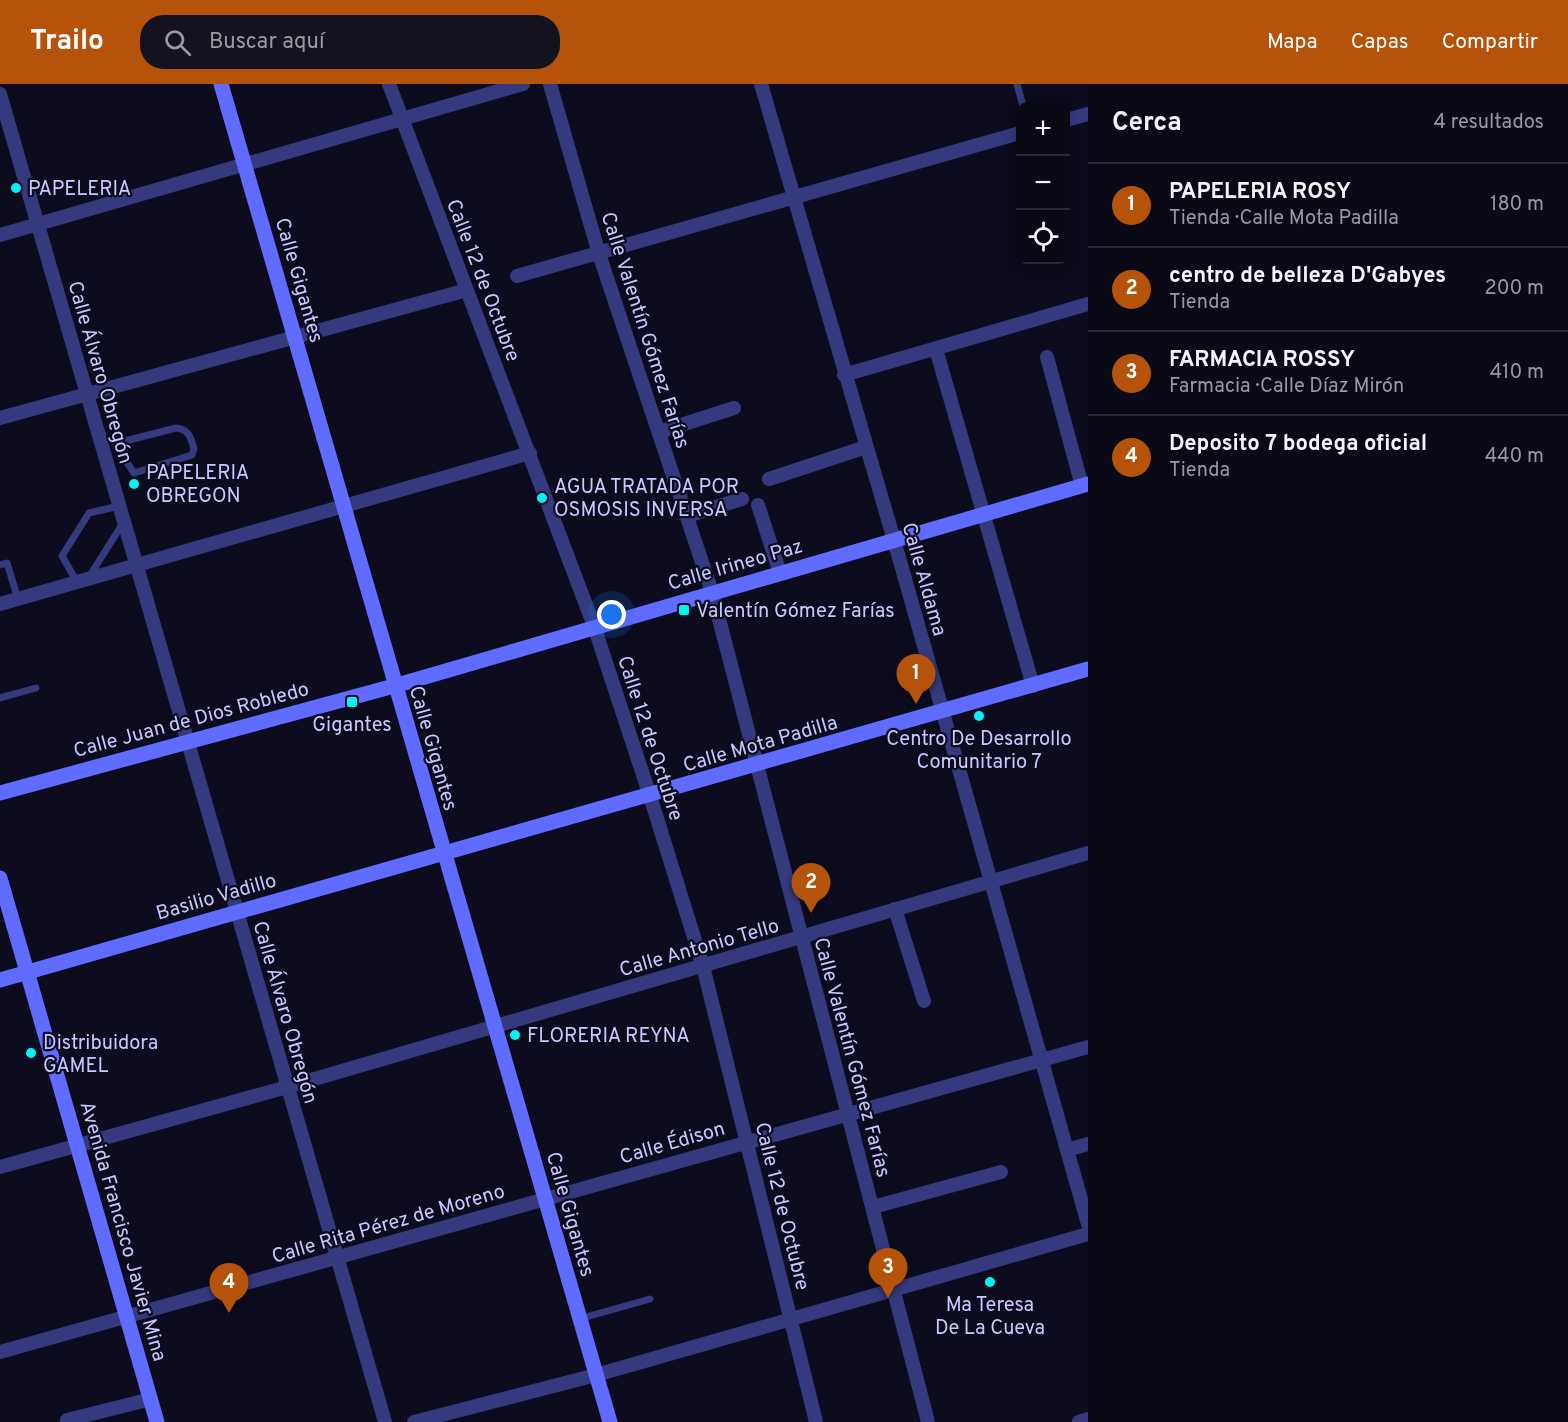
<!DOCTYPE html>
<html lang="es">
<head>
<meta charset="utf-8">
<style>
	body { margin:0; font-family:Overpass,sans-serif; background:#13121f; color:#f1f3f6 }
	.controls { position:absolute; right:18px; top:18px; display:grid; overflow:hidden; border-radius:12px; box-shadow:0 3px 15px #0003 }
	.controls button { width:54px; height:54px; display:grid; place-items:center; padding:0; border:0; border-bottom:2px solid #2a2a35; background:#0a0916; color:#f1f3f6; font:30px sans-serif }
	.you { position:absolute; left:612px; top:531px; width:21px; height:21px; margin:-15px; border:4px solid #fff; border-radius:50%; background:#1a73e8; box-shadow:0 0 0 9px #1a73e833 }
	.badge { display:grid; place-items:center; width:39px; height:39px; border-radius:50%; background:#b45309; color:#fff; font-size:20px; font-weight:700 }
	.pin { position:absolute; translate:-50% -50px; filter:drop-shadow(0 2px 3px #0008) }
	.pin::after { content:''; position:absolute; top:32px; width:21px; height:18px; background:inherit; clip-path:polygon(0 0,100% 0,50% 100%) }
	.list { margin:0; padding:0; list-style:none }
	h2 { display:flex; justify-content:space-between; align-items:center; height:78px; margin:0; padding:0 24px; font-size:26px }
	h2 small { font-size:20px; font-weight:400; color:#999aa1 }
	.list li { display:grid; grid-template-columns:39px 1fr auto; gap:18px; align-items:center; box-sizing:border-box; height:84px; padding:0 24px; border-top:2px solid #2a2a35 }
	.list b { display:block; font-size:22px; white-space:nowrap }
	.list p { margin:0; font-size:20px; white-space:nowrap; color:#999aa1 }
	.list em { font-size:20px; font-style:normal; color:#999aa1 }
	.icon { flex:none; width:33px; height:33px; fill:none; stroke:currentColor; stroke-width:2; stroke-linecap:round; stroke-linejoin:round }
	.map { position:relative; flex:none; width:1088px; height:1338px; overflow:hidden }
	header { display:flex; align-items:center; gap:36px; box-sizing:border-box; height:84px; padding:0 30px; background:#b45309; color:#fff }
	header strong { font-size:28px }
	nav { display:flex; gap:33px; margin-inline-start:auto; font-size:21px }
	.search { width:420px; height:54px; background:#13121f; display:flex; align-items:center; gap:15px; box-sizing:border-box; padding:0 21px; border-radius:24px; color:#999aa1; font-size:22px }
	main { display:flex }
	aside { flex:1; background:#0a0916 }
	.map>svg:first-child { display:block }
</style>
</head>
<body>
<header>
<strong>Trailo</strong>
<div class="search"><svg class="icon" aria-label="search" viewBox="0 0 24 24"><circle cx="10" cy="10" r="6"/><path d="M15 15l6 6"/></svg>Buscar aquí</div>
<nav><a>Mapa</a><a>Capas</a><a>Compartir</a></nav>
</header>
<main>
<div class="map">
<svg width="1088" height="1338" viewBox="0 0 1088 1338">
	<rect width="100%" height="100%" fill="#0d0c1e"/>
	<g fill="none" stroke-linecap="round" stroke-linejoin="round">
		<path stroke="#353a7e" stroke-width="7" d="M1017,0L1023,22
			M176,344C189,345 191,354 194,365L192,371L134,389L124,374L125,357Z
			M0,481L7,479L18,515
			M89,493L123,439
			M77,498L62,472L89,429L119,422
			M0,614L36,604
			M579,1235L650,1215"/>
		<path stroke="#353a7e" stroke-width="14" d="M389,0L594,542L650,712L703,882L816,1338
			M550,0L599,170L712,508L928,1338
			M761,0L894,456L1088,1140
			M0,10L385,1338
			M1066,36L1088,30
			M0,151L523,0
			M517,192L1020,49
			M936,265L1033,602
			M1047,273L1082,402
			M844,291L1088,220
			M0,334L467,206
			M659,348L734,324
			M769,395L866,363
			M758,421L780,489
			M687,432L742,415
			M0,520L530,369
			M895,825L924,917
			M1067,1066L1088,1060
			M0,1083L287,1003L1088,769
			M873,1123L1001,1088
			M0,1268L1088,963
			M67,1336L151,1315
			M414,1338L596,1291L1088,1150
			M1079,1338L1088,1335"/>
		<path stroke="#606cff" stroke-width="15" d="M221,0L610,1338
			M0,709L394,602L1088,400
			M0,794L157,1338
			M0,896L1088,585"/>
	</g>
	<g fill="#00f4f3" stroke="#0d0c1e" stroke-width="2">
		<circle cx="16" cy="104" r="6"/>
		<circle cx="134" cy="400" r="6"/>
		<circle cx="542" cy="414" r="6"/>
		<rect x="678" y="520" width="12" height="12" rx="3"/>
		<rect x="346" y="612" width="12" height="12" rx="3"/>
		<circle cx="979" cy="632" r="6"/>
		<circle cx="515" cy="951" r="6"/>
		<circle cx="31" cy="969" r="6"/>
		<circle cx="990" cy="1198" r="6"/>
	</g>
	<g text-anchor="middle" stroke-width="4.5" stroke-linejoin="round" paint-order="stroke">
		<g font-size="20" fill="#c9c9ff" stroke="#0d0c1e" text-anchor="start">
			<text x="28" y="111">PAPELERIA</text>
			<text x="146" y="395">PAPELERIA<tspan x="146" dy="23">OBREGON</tspan></text>
			<text x="554" y="409">AGUA TRATADA POR<tspan x="554" dy="23">OSMOSIS INVERSA</tspan></text>
			<text x="696" y="533">Valentín Gómez Farías</text>
			<text x="352" y="647" text-anchor="middle">Gigantes</text>
			<text x="979" y="661" text-anchor="middle">Centro De Desarrollo<tspan x="979" dy="23">Comunitario 7</tspan></text>
			<text x="527" y="958">FLORERIA REYNA</text>
			<text x="43" y="965">Distribuidora<tspan x="43" dy="23">GAMEL</tspan></text>
			<text x="990" y="1227" text-anchor="middle">Ma Teresa<tspan x="990" dy="23">De La Cueva</tspan></text>
		</g>
		<g font-size="20" fill="#c9c9ff" stroke="#0d0c1e">
			<text transform="translate(300 196) rotate(74)" y="7">Calle Gigantes</text>
			<text transform="translate(484 196) rotate(69)" y="7">Calle 12 de Octubre</text>
			<text transform="translate(646 246) rotate(72)" y="7">Calle Valentín Gómez Farías</text>
			<text transform="translate(101 288) rotate(74)" y="7">Calle Álvaro Obregón</text>
			<text transform="translate(735 480) rotate(-16)" y="7">Calle Irineo Paz</text>
			<text transform="translate(925 495) rotate(74)" y="7">Calle Aldama</text>
			<text transform="translate(191 635) rotate(-15)" y="7">Calle Juan de Dios Robledo</text>
			<text transform="translate(651 654) rotate(72)" y="7">Calle 12 de Octubre</text>
			<text transform="translate(760 659) rotate(-16)" y="7">Calle Mota Padilla</text>
			<text transform="translate(434 664) rotate(74)" y="7">Calle Gigantes</text>
			<text transform="translate(216 812) rotate(-16)" y="7">Basilio Vadillo</text>
			<text transform="translate(699 863) rotate(-16)" y="7">Calle Antonio Tello</text>
			<text transform="translate(286 928) rotate(74)" y="7">Calle Álvaro Obregón</text>
			<text transform="translate(853 973) rotate(75)" y="7">Calle Valentín Gómez Farías</text>
			<text transform="translate(672 1058) rotate(-16)" y="7">Calle Édison</text>
			<text transform="translate(783 1122) rotate(76)" y="7">Calle 12 de Octubre</text>
			<text transform="translate(571 1130) rotate(74)" y="7">Calle Gigantes</text>
			<text transform="translate(388 1139) rotate(-16)" y="7">Calle Rita Pérez de Moreno</text>
			<text transform="translate(124 1147) rotate(74)" y="7">Avenida Francisco Javier Mina</text>
		</g>
	</g>
</svg>
<div class="controls">
<button>+</button>
<button>−</button>
<button><svg class="icon" aria-label="locate" viewBox="0 0 24 24"><circle cx="12" cy="12" r="6"/><path d="M12 2v4M12 18v4M2 12h4M18 12h4"/></svg></button>
</div>
<div class="you"></div>
<div class="pin badge" style="left:916px;top:620px">1</div>
<div class="pin badge" style="left:811px;top:829px">2</div>
<div class="pin badge" style="left:888px;top:1214px">3</div>
<div class="pin badge" style="left:229px;top:1229px">4</div>
</div>
<aside>
<h2>Cerca<small>4 resultados</small></h2>
<ul class="list">
<li><span class="badge">1</span><div><b>PAPELERIA ROSY</b><p>Tienda · Calle Mota Padilla</p></div><em>180 m</em></li>
<li><span class="badge">2</span><div><b>centro de belleza D'Gabyes</b><p>Tienda</p></div><em>200 m</em></li>
<li><span class="badge">3</span><div><b>FARMACIA ROSSY</b><p>Farmacia · Calle Díaz Mirón</p></div><em>410 m</em></li>
<li><span class="badge">4</span><div><b>Deposito 7 bodega oficial</b><p>Tienda</p></div><em>440 m</em></li>
</ul>
</aside>
</main>
</body>
</html>
